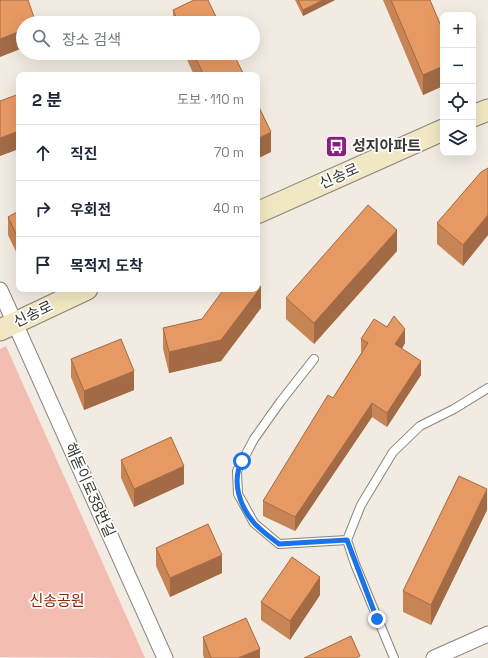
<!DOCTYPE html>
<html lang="ko">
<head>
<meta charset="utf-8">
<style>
	body { margin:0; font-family:"Space Grotesk","Noto Sans KR",sans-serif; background:#f2f2f3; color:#1f2937 }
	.controls { position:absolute; right:12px; top:12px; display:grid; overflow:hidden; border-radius:8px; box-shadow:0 4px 16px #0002 }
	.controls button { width:36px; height:36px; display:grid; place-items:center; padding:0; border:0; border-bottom:1px solid #e0e1e3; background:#fff; color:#1f2937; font:20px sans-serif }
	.stop { position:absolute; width:12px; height:12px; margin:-9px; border:3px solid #1a73e8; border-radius:50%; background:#fff }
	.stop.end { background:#1a73e8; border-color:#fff; box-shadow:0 1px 4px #0008 }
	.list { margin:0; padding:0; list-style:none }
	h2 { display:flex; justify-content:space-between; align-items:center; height:52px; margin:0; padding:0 16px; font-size:17px }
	h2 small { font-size:13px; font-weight:400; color:#747a83 }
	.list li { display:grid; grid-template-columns:26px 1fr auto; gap:12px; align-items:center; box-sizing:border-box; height:56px; padding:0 16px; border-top:1px solid #e0e1e3 }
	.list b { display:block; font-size:15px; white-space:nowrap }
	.list em { font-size:13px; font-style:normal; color:#747a83 }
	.icon { flex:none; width:22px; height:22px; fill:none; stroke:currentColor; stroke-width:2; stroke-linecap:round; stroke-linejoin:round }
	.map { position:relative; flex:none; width:488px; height:658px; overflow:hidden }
	.search { position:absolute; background:#fff; box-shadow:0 4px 16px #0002; left:16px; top:16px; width:244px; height:44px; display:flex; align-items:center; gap:10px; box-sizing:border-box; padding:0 14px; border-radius:22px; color:#747a83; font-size:15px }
	.panel { position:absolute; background:#fff; box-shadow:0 4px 16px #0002; left:16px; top:72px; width:244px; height:220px; border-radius:8px }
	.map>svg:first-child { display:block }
</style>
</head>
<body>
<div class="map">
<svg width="488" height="658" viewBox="0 0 488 658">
	<rect width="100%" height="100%" fill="#f2ebe2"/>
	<path fill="#f3beb1" d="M6,346L145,658L0,657V349Z"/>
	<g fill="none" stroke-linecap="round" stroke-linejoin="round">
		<defs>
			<path id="lane" d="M314,359L281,401L254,439L237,471L238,494L254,523L279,544L347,540
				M394,658L355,564L347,540L361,505L393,452L420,426L454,409L488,388"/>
			<path id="street" d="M0,290L165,658
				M434,658L488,634"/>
			<path id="secondary" d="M473,116L488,110
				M257,213L443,130
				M0,330L87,289"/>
		</defs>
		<use href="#lane" stroke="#89837b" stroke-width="10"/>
		<use href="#street" stroke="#89837b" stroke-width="17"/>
		<use href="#secondary" stroke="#89837b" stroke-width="23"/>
		<use href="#lane" stroke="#fff" stroke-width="8"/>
		<use href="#street" stroke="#fff" stroke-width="15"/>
		<use href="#secondary" stroke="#f1e8c3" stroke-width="21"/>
	</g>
	<path fill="#c78455" d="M295,0H335L303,16Z
		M383,0H430L443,31V86L423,95Z
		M173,10L219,23H173Z
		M184,53H233L244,75H194Z
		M488,168V235L463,266L437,244V223Z
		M19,211V258L8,235V217Z
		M397,251L314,344L286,319V298Z
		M261,308L221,361L169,373L163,349V328L202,319Z
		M361,339L405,343L402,349L421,375L387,427L372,417L295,531L263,516V501L333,398L361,353Z
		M71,359L134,390L84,410L71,377Z
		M121,460L184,484L134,507L121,478Z
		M487,510L431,625L403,612V591Z
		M156,548L222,573L170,597L156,566Z
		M320,595L290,640L261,620V602Z
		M203,637L260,658H204L203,655Z"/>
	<path fill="#a26b45" d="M323,0H335L303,16V10Z
		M23,30V48L0,57V39Z
		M443,66V86L423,95V75Z
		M19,131V149L0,156V138Z
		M271,132V152L257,159V139Z
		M488,215V235L463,266V245Z
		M397,230V251L314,344V323Z
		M261,287V308L221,361L169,373V352Z
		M405,329V343L395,359V344Z
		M421,361V375L387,427V413Z
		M134,371V390L84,410V391Z
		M372,403V417L295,531V517Z
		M184,466V484L134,507V489Z
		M487,489V510L431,625V605Z
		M222,555V573L170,597V578Z
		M320,577V595L290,640V621Z
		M260,649V658H238Z"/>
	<path fill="#e79963" stroke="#a26b45" d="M0,0H28L36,23H23V30L0,39Z
		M194,0H208L219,23H179L173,10Z
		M298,0H323L303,10Z
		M391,0H430L443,31V66L423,75Z
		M193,53H233L244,75H204Z
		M19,94V131L0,138V101Z
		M257,103L271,132L257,139Z
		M488,168V215L463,245L437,223L481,172Z
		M368,205L397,230L314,323L286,298Z
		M19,211V240L8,217Z
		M257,284L261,287L221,340L169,352L163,328L202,319L224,289H257Z
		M394,316L405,329L395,344L421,361L387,413L372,403L295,517L263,501L328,395L333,398L368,343L361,339L374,319L387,327Z
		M121,339L134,371L84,391L71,359Z
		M171,437L184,466L134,489L121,460Z
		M459,476L487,489L431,605L403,591Z
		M208,524L222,555L170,578L156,548Z
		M292,557L320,577L290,621L261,602Z
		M246,618L260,649L238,658H211L203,637Z
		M351,636L360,656L356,658H304Z"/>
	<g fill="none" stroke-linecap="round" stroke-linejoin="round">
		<path stroke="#1a73e8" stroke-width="5" d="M242,461C231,482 240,507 255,524C262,531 271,538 279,544L347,540L377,619"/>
	</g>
	<defs>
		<symbol id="bus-square" viewBox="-11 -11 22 22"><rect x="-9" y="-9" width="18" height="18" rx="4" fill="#8b1d80" stroke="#fff"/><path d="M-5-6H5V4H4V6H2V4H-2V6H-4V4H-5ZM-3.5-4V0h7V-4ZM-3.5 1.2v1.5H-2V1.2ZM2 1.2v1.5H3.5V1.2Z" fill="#fff"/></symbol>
	</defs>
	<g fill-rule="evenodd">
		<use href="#bus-square" x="324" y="134" width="25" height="25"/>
	</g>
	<g text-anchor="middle" stroke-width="3.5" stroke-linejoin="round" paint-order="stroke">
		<g font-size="15" font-weight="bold" fill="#3a3834" stroke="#fff" text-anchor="start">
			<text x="352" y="151">성지아파트</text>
		</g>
		<g font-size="15" fill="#3a3834" stroke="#fff">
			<text transform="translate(339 176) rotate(-24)" y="5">신송로</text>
			<text transform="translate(33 314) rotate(-26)" y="5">신송로</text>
			<text transform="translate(90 490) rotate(66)" y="5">해돋이로38번길</text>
		</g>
		<g font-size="15" fill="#8f2308" stroke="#fff">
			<text x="57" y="606">신송공원</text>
		</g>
	</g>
</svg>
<div class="controls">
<button>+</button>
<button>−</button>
<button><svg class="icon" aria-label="locate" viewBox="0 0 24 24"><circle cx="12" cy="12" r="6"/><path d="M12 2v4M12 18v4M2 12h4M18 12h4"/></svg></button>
<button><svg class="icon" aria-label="layers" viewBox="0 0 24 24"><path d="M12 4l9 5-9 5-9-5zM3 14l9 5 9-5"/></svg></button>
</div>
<div class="stop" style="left:242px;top:461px"></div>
<div class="stop end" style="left:377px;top:619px"></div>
<div class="search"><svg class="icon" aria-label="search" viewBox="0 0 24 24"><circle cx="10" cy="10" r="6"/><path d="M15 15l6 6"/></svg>장소 검색</div>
<section class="panel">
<h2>2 분<small>도보 · 110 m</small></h2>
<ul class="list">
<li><svg class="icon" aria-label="ahead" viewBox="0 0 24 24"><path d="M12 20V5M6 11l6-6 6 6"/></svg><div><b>직진</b></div><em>70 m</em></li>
<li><svg class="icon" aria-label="right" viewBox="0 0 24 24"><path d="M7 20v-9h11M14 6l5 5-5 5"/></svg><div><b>우회전</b></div><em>40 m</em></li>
<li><svg class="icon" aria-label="arrive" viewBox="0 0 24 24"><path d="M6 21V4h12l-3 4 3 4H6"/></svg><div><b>목적지 도착</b></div></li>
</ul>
</section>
</div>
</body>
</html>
